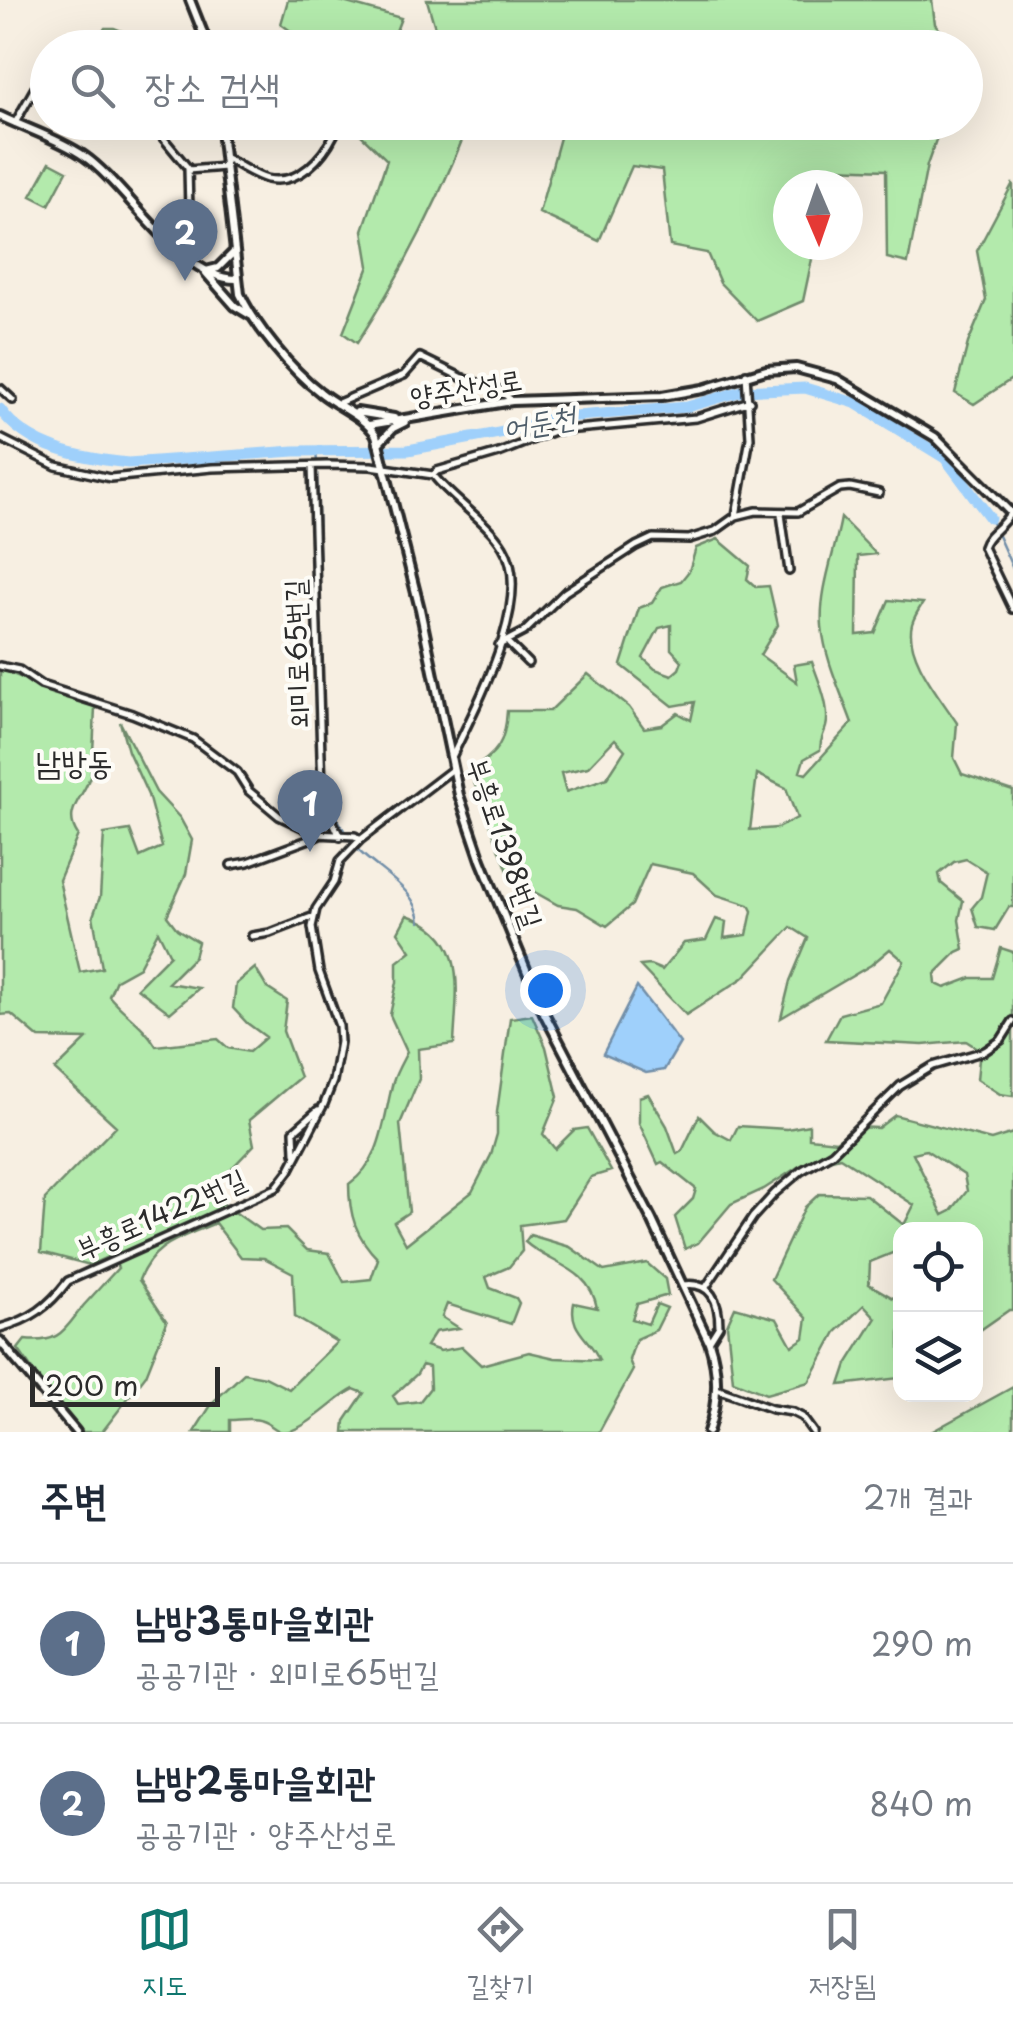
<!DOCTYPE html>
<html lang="ko">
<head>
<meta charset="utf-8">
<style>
	body { margin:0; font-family:"Playpen Sans","Poor Story",sans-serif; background:#f2f2f3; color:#1f2937 }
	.controls { position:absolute; right:30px; bottom:30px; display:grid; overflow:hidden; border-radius:20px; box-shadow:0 10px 40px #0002 }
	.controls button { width:90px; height:90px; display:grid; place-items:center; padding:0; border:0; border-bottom:2px solid #e0e1e3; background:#fff; color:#1f2937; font:50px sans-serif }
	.compass { position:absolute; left:773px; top:170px; width:90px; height:90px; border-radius:50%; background:#fff; box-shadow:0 10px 40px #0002; rotate:178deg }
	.scale { position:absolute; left:30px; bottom:25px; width:190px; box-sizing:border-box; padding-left:10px; border:5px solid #2b2b2b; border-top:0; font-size:28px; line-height:35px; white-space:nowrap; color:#2b2b2b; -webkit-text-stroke:8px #fdfcf7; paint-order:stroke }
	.you { position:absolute; left:545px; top:990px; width:35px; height:35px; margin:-25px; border:8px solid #fff; border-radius:50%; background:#1a73e8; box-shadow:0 0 0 15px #1a73e833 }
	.badge { display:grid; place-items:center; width:65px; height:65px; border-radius:50%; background:#0f766e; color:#fff; font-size:32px; font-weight:700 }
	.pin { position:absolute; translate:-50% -82px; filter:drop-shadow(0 2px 5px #0008) }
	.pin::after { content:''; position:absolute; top:52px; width:35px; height:30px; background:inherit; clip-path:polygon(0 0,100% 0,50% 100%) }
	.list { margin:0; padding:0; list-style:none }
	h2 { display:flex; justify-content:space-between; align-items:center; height:130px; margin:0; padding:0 40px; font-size:42px }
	h2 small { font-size:32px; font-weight:400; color:#747a83 }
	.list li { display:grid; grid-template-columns:65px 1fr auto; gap:30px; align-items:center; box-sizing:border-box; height:160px; padding:0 40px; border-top:2px solid #e0e1e3 }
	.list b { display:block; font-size:38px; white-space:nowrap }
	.list p { margin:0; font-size:32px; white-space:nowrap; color:#747a83 }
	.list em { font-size:32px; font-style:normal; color:#747a83 }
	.icon { flex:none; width:55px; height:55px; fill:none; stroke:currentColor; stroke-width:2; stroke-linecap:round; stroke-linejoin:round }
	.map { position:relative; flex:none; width:1013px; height:1432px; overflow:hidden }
	.search { position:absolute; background:#fff; box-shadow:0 10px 40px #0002; left:30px; right:30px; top:30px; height:110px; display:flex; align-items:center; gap:25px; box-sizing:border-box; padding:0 35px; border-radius:55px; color:#747a83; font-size:38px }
	.sheet { height:450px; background:#fff }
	nav { display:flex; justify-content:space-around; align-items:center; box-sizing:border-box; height:140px; border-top:2px solid #e0e1e3; background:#fff; font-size:28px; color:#747a83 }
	nav a { display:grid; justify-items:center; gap:5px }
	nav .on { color:#0f766e }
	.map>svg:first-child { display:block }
</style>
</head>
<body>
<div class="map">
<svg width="1013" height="1432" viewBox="0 0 1013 1432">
	<rect width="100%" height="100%" fill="#f7efe2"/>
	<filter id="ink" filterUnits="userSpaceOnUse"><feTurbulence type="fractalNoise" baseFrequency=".01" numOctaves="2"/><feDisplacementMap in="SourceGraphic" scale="20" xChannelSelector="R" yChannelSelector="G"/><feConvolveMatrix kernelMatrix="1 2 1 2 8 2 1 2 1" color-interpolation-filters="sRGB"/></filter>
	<g filter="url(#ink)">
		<path fill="#b3eaac" stroke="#6f8a6c" stroke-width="2.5" fill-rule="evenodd" d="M288,0H336L401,18L390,47H313L281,24Z
			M427,0H932L935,24L954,47H446L436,31Z
			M105,28H114L160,46L184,41L188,47H92Z
			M339,123H469C439,200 402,273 357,343L343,333L369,266L363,230L387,160L353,127Z
			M564,123V122L942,123L927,165L908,263L887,258L886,170L834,168L829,185H788V245H815L803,301L757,321L720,283L707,253L670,246L662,170L632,166L599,241L539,213Z
			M50,162L67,171L49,205L31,196Z
			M1013,183V378L974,404L955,393L968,343L986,300L977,251Z
			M841,518L876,554L858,556L857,635L875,633L889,600L923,603C919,609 914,617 912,624C904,655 941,698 957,723L954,758L962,774L1013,791V907H1009L995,930L978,927L972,908L981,897L987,872L966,859L954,862L939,874L941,883L963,901L959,920L964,949L957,952L935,974L936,984L945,988L971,978H992L1001,948L1013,952V1096L1000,1094L977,1079L980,1050L966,1041L923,1045L826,1040L840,1014L881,1003L904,961L890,949L871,965L781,1018L790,981L808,938L791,927L743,978L686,1015L640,966L650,965L662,970L684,943L706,940L716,919L726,922L724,938L747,935L752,911L749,905L717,895L693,873L650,864L632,905L607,926L577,908L558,905L511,879L470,772C497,751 505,746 507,711H550L588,674L629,707L644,728L662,725L678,713L691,720L695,702L673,706L621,665L639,608L652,603L662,587L681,581L689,571L696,548L718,539L750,566L747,579L756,587L769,586L778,625L760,655L797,682L794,665L812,662C818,679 831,708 826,727C823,737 820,739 820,750L804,759L800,772L806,774L852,723C841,692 825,660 822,626C819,591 835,552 841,518ZM671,625V649L682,661L679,669L672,675L655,669L643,658L659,628ZM615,739L625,750L607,778L566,792L561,773L588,767ZM757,774L786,788L797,818L777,828L750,830Z
			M0,669L95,707C94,728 94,750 91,771C89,794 60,809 78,835L59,880L80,972L102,968L93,916L100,897L104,834L130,830L140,857L162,847L148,795L128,751L120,722L156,792L180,818L192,840L186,874L167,916L177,929L198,942L194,957L168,983L199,988L170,1013L137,988L170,955L158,931L139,967L116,980L109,996C125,1015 144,1025 156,1046L218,1039L228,1048L249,1052L266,1037L247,1023L233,1008L236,984L255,968L267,988L287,1001L283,1031L300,1077L249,1120L254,1145L208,1193L260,1230L286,1229L307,1250L329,1253L344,1282L371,1279L378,1259C356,1237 349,1215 349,1184C383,1160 383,1119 393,1082C396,1072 402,1062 407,1052L390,1015L397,982V962L411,951L398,932L407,915C470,936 456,991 454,1044L418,1049L419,1079L400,1124L409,1212L394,1222L406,1244L472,1192L491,1155L497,1134V1112L510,1018L532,1015L546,1047L558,1097L543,1134L555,1149L574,1130L587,1128L611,1171L591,1177L564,1219L520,1225L522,1251L509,1267L486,1277L490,1288L516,1298L519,1303L511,1324L447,1304L442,1317L459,1328L435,1332L426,1346L440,1351L462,1347L481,1365L529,1352L555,1358L599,1360C592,1339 568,1331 574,1303L597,1308C589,1266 550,1265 525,1242L530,1235L570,1247L604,1271L647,1263L665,1279L668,1295L637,1304L632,1319L648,1324L657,1304L667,1308L656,1330L636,1339L629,1360L633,1370L599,1432H344L345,1421L364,1393L354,1389C333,1399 306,1432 282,1432C275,1430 269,1423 262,1421C253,1417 240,1420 230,1420V1432H194L213,1402L244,1373L265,1377L289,1389L337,1342L295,1317L293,1273L264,1258L241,1257L215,1223C180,1239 154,1242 139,1280L167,1322L146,1375L102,1432H83L47,1391L18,1349L25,1340C61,1344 65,1328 84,1305C95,1293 107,1280 118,1268L112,1255L90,1265L41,1252L45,1199L116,1126L55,1070L87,1039L39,1038L11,1014L0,1015ZM422,1365L429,1367L430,1388L420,1401L398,1404L393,1396L417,1374Z
			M648,1094L667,1126L677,1154L682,1151L699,1116L714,1131L731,1140L738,1126L787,1129L809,1125V1138L836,1141L855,1127L878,1128L895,1115L991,1140L1013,1133V1310H1009L976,1333V1230H900V1250L870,1262L869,1284L900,1302V1378L840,1385L847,1364L876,1318L864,1305L836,1332L809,1382L766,1394L733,1381L727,1325L735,1307L777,1319L792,1346L804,1338L807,1318L771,1279L805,1207L819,1194L866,1195L904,1225L914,1205L840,1157L798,1167L764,1189L731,1204L698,1243L685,1249L675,1217L693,1199L696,1189L662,1162L658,1164L639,1123V1097ZM926,1150L964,1175L967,1191L951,1211L943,1215L913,1153Z
			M1013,1387V1432H931Z"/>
		<path fill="#9fd0fb" stroke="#718ea8" stroke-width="2.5" d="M637,987L680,1043L664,1070L646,1073L603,1054Z"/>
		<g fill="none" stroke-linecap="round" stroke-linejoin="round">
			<path stroke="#718ea8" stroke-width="2.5" d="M316,452L317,462
				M317,472L325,781L329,803L345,832
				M990,518L1013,569
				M349,839C369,869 417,884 420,922"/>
			<path stroke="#9fd0fb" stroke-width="11" d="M0,409C28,449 83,458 128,463L294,451L408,450L504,432L553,418L687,407L742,391L805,388L855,403L945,458L990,518"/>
			<defs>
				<path id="minor" d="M150,122L188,168L189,211L167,238
					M15,123L48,65
					M224,157C237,164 253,175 267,179C299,186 323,157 335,133
					M188,170L225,167
					M0,388L13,400
					M336,404L404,375L420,357L465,379L500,390L512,401
					M0,438L56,466L110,478L212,468L327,465L371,466L433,475L437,471L499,453L554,431L696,418L750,401
					M312,466L322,788L324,802L340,837
					M434,476C454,501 487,521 503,547C535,598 476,706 452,757
					M1010,513C1003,527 987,533 983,547L1013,609
					M781,514L789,571
					M736,516L756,511L798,512L840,488L850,487L879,493
					M509,644L528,663
					M499,645L524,632L565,592L636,546L653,538L689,539L715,531L736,516L750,438L746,374
					M0,666L19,670L41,685L132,714L193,739L237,772L249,791L279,816L317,834L355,836L360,840
					M231,865L248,862L318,836
					M252,936L270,933L314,916
					M295,1153L294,1131L318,1110
					M683,1285C711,1281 719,1301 719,1326L709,1342
					M706,1287L753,1217L775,1193L801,1171L832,1153L900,1086L933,1066L985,1051L1001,1040L1013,1021
					M0,1328C32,1319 48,1307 68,1281L276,1188L289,1171L324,1104L333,1081L340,1042L339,1026L319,971L312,927L316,909L334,882L340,861L360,840L453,769
					M717,1389L772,1409L792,1412L802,1417L813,1432"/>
				<path id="tertiary" d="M190,0L209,48
					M0,116C27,129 59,139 84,156C128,186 181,280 237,279
					M220,122L240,294C255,326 291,370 320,392C338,407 363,415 376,435L420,609L459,795L481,860L544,1013L652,1220L709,1342C719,1371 718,1402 708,1432
					M206,271L218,268L234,252
					M206,273L235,306L250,315
					M357,412L394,418
					M369,425L512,401L662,396L703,389L766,370L796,368L837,379L935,437L1013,515
					M378,444L393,428L405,422
					M0,1341L76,1432"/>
			</defs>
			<use href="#minor" stroke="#2b2b2b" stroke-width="12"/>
			<use href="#tertiary" stroke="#2b2b2b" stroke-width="14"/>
			<use href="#minor" stroke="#fdfcf7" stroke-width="5"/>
			<use href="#tertiary" stroke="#fdfcf7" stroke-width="6"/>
		</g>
	</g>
	<g text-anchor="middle" stroke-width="8" stroke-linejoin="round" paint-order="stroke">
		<g font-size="28" fill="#2b2b2b" stroke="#fdfcf7">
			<text transform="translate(466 388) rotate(-9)" y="10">양주산성로</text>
			<text transform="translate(297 654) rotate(-92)" y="10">외미로65번길</text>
			<text transform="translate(505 843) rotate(71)" y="10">부흥로1398번길</text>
			<text transform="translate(161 1214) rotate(-24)" y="10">부흥로1422번길</text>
		</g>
		<g font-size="30" font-style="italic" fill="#4e5d69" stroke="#fdfcf7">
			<text transform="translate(539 423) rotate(-10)" y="10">어둔천</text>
		</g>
		<g font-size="32" fill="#2b2b2b" stroke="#fdfcf7">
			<text x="74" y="774">남방동</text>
		</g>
	</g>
</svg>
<div class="controls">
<button><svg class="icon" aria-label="locate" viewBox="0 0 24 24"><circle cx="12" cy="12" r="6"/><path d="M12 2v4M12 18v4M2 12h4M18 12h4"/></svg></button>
<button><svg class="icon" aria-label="layers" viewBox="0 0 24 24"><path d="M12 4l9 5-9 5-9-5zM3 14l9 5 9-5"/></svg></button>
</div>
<svg class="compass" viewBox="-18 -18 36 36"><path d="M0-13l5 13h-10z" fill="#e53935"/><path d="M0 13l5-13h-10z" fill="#747a83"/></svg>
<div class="scale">200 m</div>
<div class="you"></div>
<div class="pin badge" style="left:310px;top:852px;background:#5c6f8a">1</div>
<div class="pin badge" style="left:185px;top:281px;background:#5c6f8a">2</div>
<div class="search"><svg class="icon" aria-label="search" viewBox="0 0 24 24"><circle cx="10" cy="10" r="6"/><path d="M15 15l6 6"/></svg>장소 검색</div>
</div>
<section class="sheet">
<h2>주변<small>2개 결과</small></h2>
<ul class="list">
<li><span class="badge" style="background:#5c6f8a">1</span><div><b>남방3통마을회관</b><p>공공기관 · 외미로65번길</p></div><em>290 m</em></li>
<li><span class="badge" style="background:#5c6f8a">2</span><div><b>남방2통마을회관</b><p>공공기관 · 양주산성로</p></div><em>840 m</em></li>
</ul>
</section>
<nav>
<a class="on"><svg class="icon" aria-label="map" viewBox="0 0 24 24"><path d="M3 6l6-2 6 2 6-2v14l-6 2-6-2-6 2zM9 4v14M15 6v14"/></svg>지도</a>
<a><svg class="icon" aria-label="directions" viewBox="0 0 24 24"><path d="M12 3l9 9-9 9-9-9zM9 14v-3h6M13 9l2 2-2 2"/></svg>길찾기</a>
<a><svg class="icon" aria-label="saved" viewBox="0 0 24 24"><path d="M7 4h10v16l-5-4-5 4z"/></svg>저장됨</a>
</nav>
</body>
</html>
